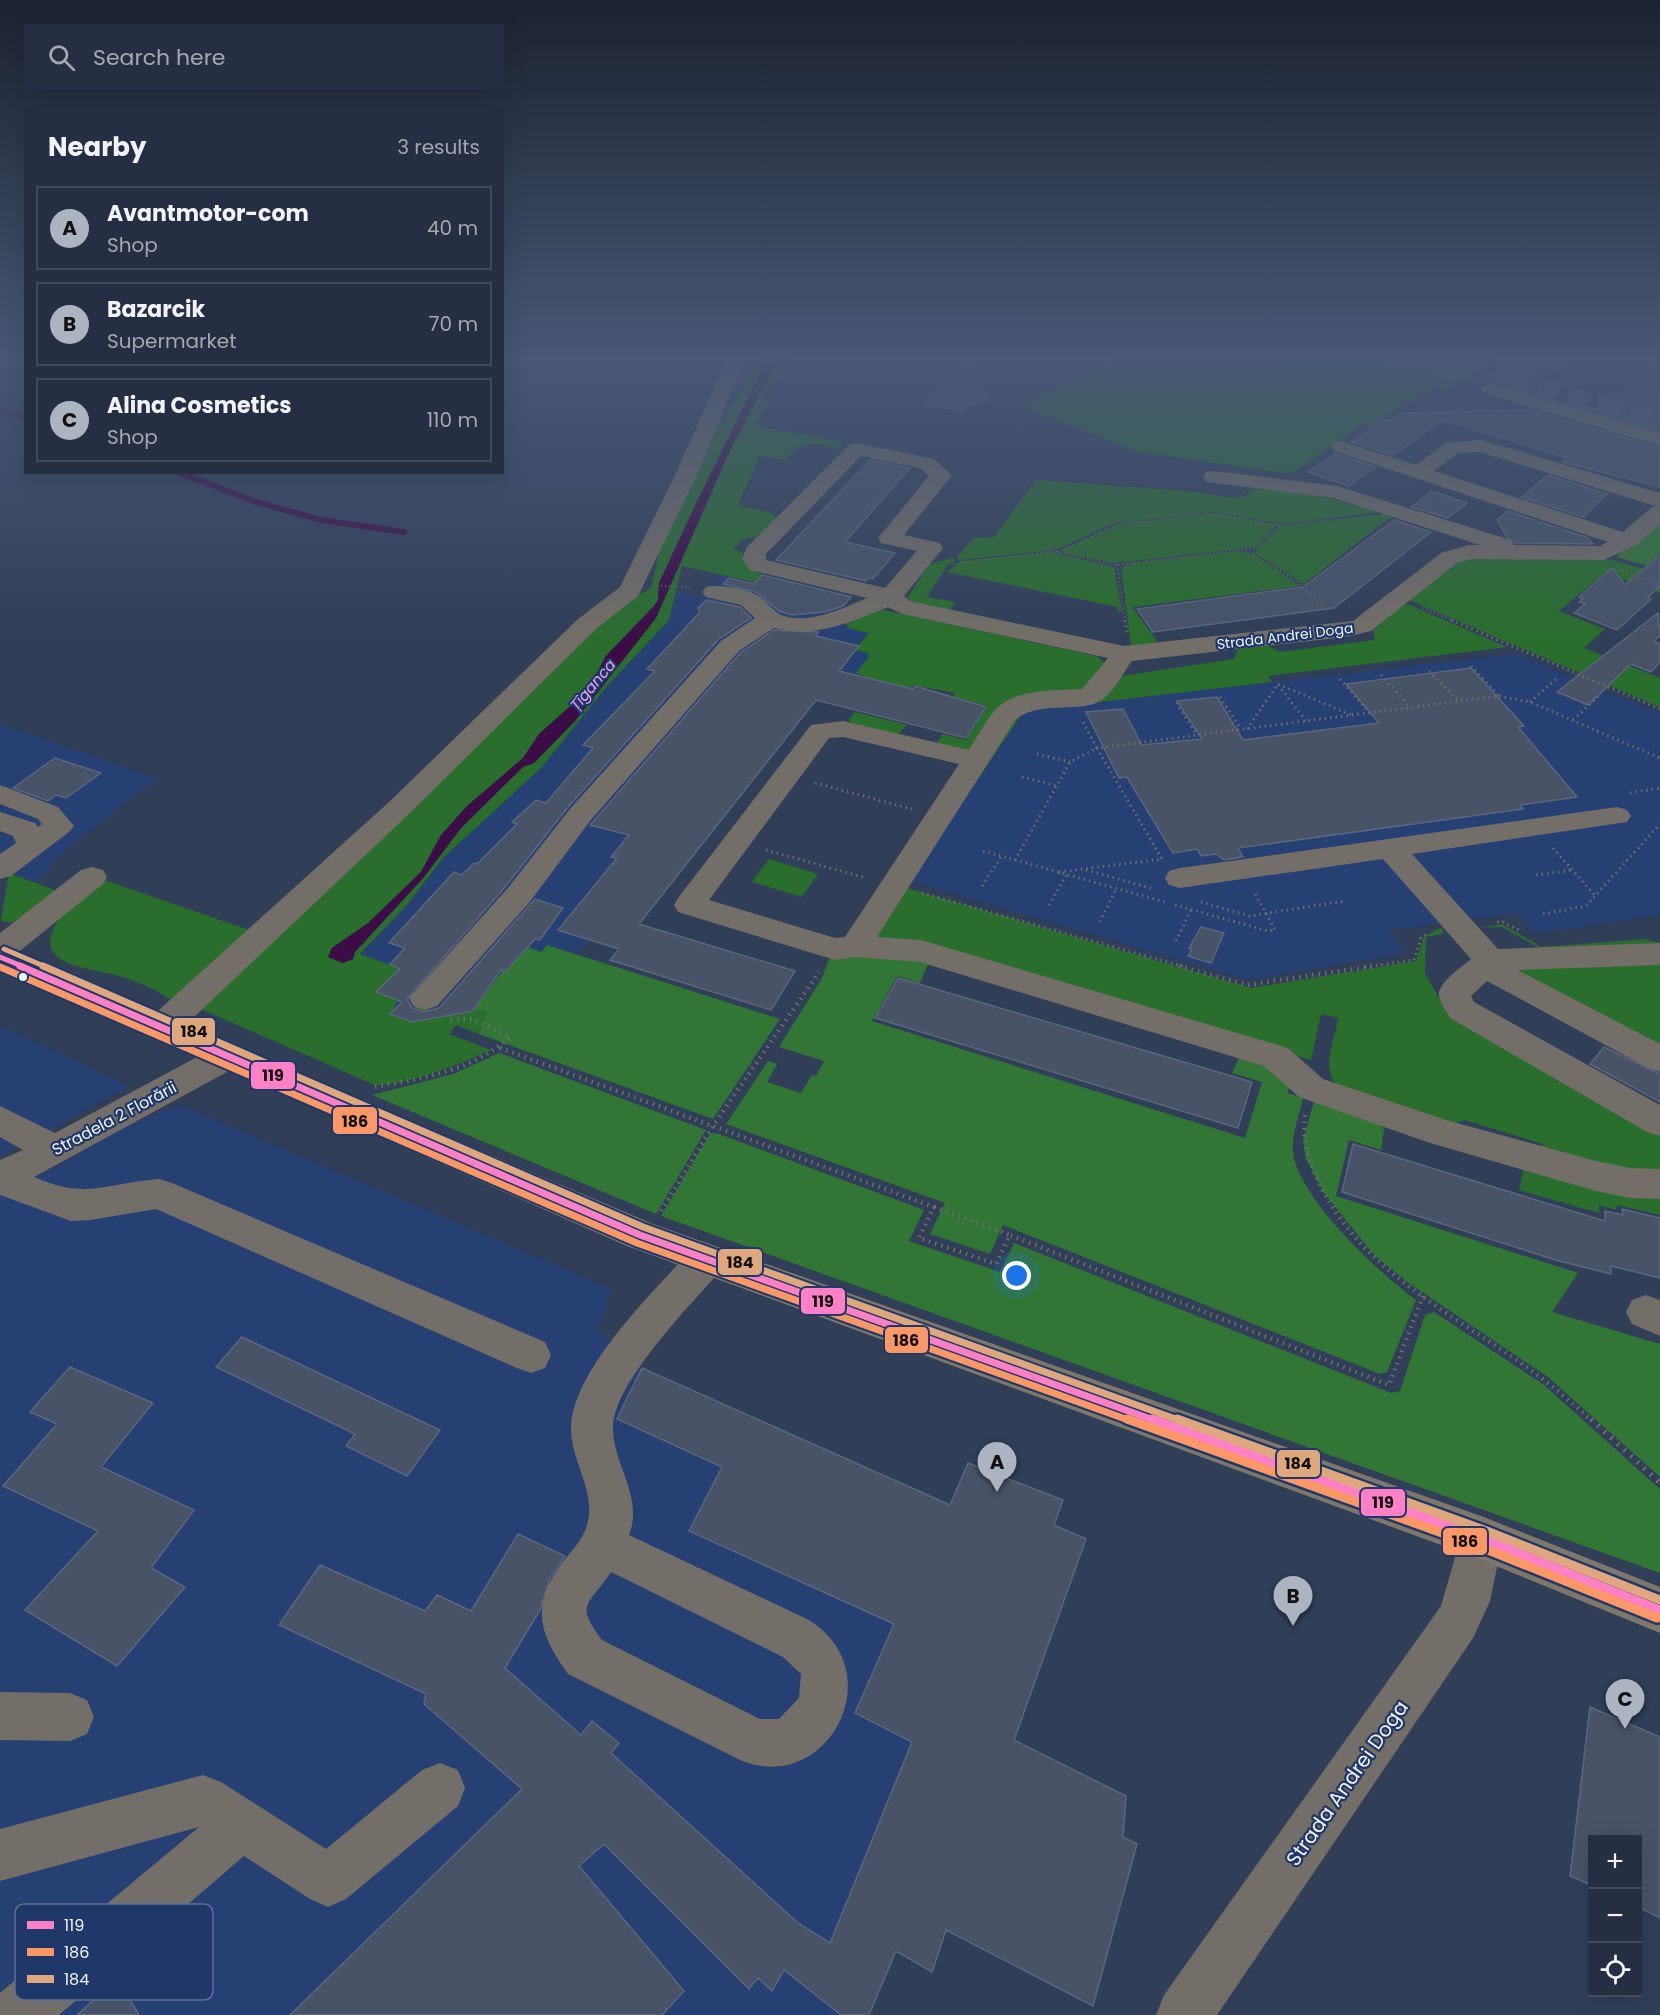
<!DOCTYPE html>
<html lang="en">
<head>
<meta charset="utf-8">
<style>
	body { margin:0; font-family:Poppins,sans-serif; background:#2d3649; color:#f1f3f6 }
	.controls { position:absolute; right:18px; bottom:18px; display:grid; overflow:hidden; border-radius:0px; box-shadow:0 6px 24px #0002 }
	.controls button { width:54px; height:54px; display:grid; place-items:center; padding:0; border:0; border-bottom:2px solid #424a5b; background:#252e42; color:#f1f3f6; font:30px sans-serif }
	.you { position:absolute; left:1017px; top:1276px; width:21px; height:21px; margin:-15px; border:4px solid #fff; border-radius:50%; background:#1a73e8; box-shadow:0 0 0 9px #1a73e833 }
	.badge { display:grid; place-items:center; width:39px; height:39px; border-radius:50%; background:#acb4c1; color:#111; font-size:20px; font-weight:700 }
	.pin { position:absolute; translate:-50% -50px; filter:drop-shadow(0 2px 3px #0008) }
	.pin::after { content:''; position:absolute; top:32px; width:21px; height:18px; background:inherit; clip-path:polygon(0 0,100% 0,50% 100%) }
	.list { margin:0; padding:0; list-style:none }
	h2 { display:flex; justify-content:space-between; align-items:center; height:78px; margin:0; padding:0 24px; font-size:26px }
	h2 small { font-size:20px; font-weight:400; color:#a3a8b2 }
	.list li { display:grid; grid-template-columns:39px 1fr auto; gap:18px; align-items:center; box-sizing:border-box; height:84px; margin:0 12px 12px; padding:0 12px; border:2px solid #424a5b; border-radius:0px }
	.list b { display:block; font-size:22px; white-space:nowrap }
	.list p { margin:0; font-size:20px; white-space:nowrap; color:#a3a8b2 }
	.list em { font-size:20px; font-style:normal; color:#a3a8b2 }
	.icon { flex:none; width:33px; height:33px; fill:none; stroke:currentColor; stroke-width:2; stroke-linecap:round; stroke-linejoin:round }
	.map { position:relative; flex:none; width:1660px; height:2015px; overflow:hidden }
	.search { position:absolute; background:#252e42; box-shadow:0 6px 24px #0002; left:24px; top:24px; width:480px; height:66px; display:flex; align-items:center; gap:15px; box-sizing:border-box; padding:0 21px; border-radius:0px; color:#a3a8b2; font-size:22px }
	.panel { position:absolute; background:#252e42; box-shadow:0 6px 24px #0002; left:24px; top:108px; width:480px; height:366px; border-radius:0px }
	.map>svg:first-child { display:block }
</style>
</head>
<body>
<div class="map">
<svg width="1660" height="2015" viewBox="0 0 1660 2015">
	<rect width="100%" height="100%" fill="#313e58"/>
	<path fill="#274073" d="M719,574L795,591L802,584L850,595L842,607L848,628L870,633L856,650L868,653L869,657L855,674L822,667L577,954L548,945L541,952L505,972L501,971L473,1011L439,1017L403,1019L390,1014L398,1000L360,955L406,906L444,857L541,768L608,685L669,620L677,591L699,597Z
		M1516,654L1660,714V915L1533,934L1517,913L1389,930L1405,953L1248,980L910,881L1021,715L1031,710Z
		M0,724L157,778L57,857L49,870L33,882L0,869Z
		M0,1025L129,1086L0,1156Z
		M180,1105L612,1289L597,1329L641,1367L949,1505L968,1463L1063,1500L1054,1525L1014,1740L1126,1796L1123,1837L1137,1844L1093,2006L946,1930L932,1972L895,1951L869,2015H0V1272L3,1269L0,1267V1193L59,1166L113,1131Z"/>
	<path fill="#2a6e2d" d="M758,357H768L691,514L659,583L658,600L654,606L606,656L587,691L539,734L523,758L467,806L441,835L421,872L368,923L332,948L328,957L343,963L353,959L355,952L424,877L461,828L523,767L534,763L575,721L656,618L731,448L779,357H791L764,396L768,401L756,426L844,442L838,448C812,443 804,439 784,460L760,455L738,505L772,513L777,519L760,536L741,540L734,549L742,552C750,578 778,579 802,584L795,591L682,566L669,620L608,685L541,768L444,857L406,906L360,954L404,970L398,1000L391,1014L403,1019L418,1004L439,1017L473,1011L487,1012L479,1034L456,1025L449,1034L491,1050C458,1064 411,1085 375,1085L194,1006L179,1008C164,991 140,983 119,976C98,968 34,968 54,928C64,908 87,894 104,880L255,932L634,594L644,593L651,587L665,530L714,425L725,420L759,359Z
		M1120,357H1370L1459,383L1447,390L1433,386L1369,427L1362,425L1291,474L1139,452L1021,406Z
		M1036,480L1199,492L1232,498L1246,496L1251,489L1260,488L1311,493L1380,512L1283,524L1213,512L1115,523L1055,550L959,560L957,557L974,538L994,537Z
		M1215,513L1277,525L1255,547L1115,563L1063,553V549L1120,524Z
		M1384,514L1392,516L1304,584L1253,552L1280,526Z
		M1238,551L1253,554L1300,586L1132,607L1158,642L1131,646L1121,568L1132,563Z
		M1052,552L1114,567L1122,611H1117L1118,607L947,572L961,561Z
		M1478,557L1611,560L1660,573V593L1605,573L1559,611L1605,629L1584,648L1660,678V707L1409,600L1457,560Z
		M952,558L955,561L947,566L927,597L955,602L949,612L911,603L907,598L930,564Z
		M1405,603L1507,647L1268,676L1272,682L1031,710L1021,715L910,881L1014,715L1024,708L1088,700L1121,676L1234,659L1239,647L1264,644L1280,652L1375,640L1373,630Z
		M879,609L1096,656L1106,664L1091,689L1016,700L972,751L936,744L943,734L966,740L988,706L953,697L955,693L913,685L908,692L856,673L869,657L868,653L855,650L869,633L848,628L846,621Z
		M855,712L907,725L898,734L850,725L849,719Z
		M769,859L818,874L802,897L752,882Z
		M9,873L62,893L15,921L10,923L1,921Z
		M900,886L1251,988L1416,961L1424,936L1443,927L1442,934L1426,937L1425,974L1446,1010L1660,1130V1174L1542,1153L1543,1144L1465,1120L1447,1126L1338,1087C1320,1066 1335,1042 1338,1018L1321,1014L1311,1060L966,958L865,941Z
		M1502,924L1542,947L1645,939L1660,943L1543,950L1502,927L1481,928Z
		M1641,964L1660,965V1050L1517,969Z
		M1524,1166L1660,1198V1215L1617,1205L1616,1210L1599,1205V1213L1519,1190Z"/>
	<path fill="#317634" d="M1370,357H1495L1499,358L1459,383Z
		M1660,520V553L1656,557L1659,558L1656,568L1616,557Z
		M522,945L541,952L547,945L780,1019L713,1119L479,1034L487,1012L473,1011Z
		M831,954L911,956L928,964L920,983L897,976L872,1021L1245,1138L1262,1082L1232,1073L1239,1058L1254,1057L1289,1084L1288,1093L1303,1098C1300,1114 1291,1135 1293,1152C1298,1198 1380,1274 1416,1300L1387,1372L1380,1374L1003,1225L990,1254L930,1234L945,1203L726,1124L768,1061L777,1064L767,1082L801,1093L812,1075L816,1076L824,1061L779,1047L822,978Z
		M499,1053L706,1130L656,1214L372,1095L453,1074Z
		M1314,1101L1382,1125L1384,1129L1381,1150L1349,1140L1336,1196L1578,1273L1552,1312L1660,1344V1477L1548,1377L1410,1284L1374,1255L1324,1193L1306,1159L1303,1140Z
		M716,1133L924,1210L909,1241L1000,1272L1014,1243L1391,1393L1400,1391L1425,1315L1434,1312L1544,1385L1660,1489V1573L661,1216L710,1134Z"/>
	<path fill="#3b0c45" d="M768,357H779L731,448L656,618L575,721L534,763L523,767L461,828L424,877L355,952L353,959L343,963L328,957L332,948L368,923L421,872L441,835L467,806L523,758L539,734L587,691L606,656L654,606L658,600L659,583L691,514Z"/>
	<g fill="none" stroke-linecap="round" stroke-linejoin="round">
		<path stroke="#3b0c45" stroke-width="6" d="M0,409L26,418
			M178,472L253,501L321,520L404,532"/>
	</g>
	<path fill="#485368" stroke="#5c677d" stroke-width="1.5" d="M1516,357H1575L1525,391L1483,379Z
		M967,359L988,399L969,404L962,411L924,404Z
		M1660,362V431L1584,408H1598L1599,395L1611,398Z
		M1531,410L1660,448V487L1563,462L1567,458L1444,420L1393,455L1352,442L1385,420L1390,421L1403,413Z
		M1335,454L1376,467L1349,486L1308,472Z
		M870,460L910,468L845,542L895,553L873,579L869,578L866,581L776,560Z
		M1548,475L1607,494L1583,517L1522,497Z
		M1432,491L1467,503L1448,518L1411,507Z
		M1507,511L1588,538L1593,544L1515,543L1506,536L1497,520Z
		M1394,520L1431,532L1334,608L1153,632L1137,609L1303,587Z
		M1660,555V586L1648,597L1651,599L1617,630L1574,613L1585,604L1579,602L1583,598L1579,597L1612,568L1625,585Z
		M762,575L851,597L843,606L825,612L792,615L779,611L756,592L723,584L729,578L754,584Z
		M707,600L740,607L751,618L719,639L568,807L506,886L407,999L412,1008L424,1012L439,1008L535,899L563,908L540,940L535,939L505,972L501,970L473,1011L412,1022L390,1014L402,1002L376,992L400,969L390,964L405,948L389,943L454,872L462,875L474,863L477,864L517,824L512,822L536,800L546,803L593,748L583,745L655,671L647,669L700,612L698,608Z
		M1658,613L1660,636L1654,641L1660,644V662L1651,672L1631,664L1588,705L1557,692Z
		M774,630L818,632L816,636L859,646L839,671L913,689L915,686L986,707L966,738L816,700L639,924L795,971L771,1010L610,960L619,949L558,930L617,858L611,857L629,835L590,825L740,653Z
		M1471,668L1524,726L1518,727L1577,797L1520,805L1523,809L1238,848L1243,857L1224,860L1216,854L1201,856L1197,849L1173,853L1127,777L1119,778L1086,712L1123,709L1142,745L1202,739L1177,701L1217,697L1243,740L1379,723L1346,684Z
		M55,758L101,773L66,798L56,795L48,801L13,788Z
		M1201,927L1224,933L1211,963L1188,956L1192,949L1189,948Z
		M898,978L1252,1082L1238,1128L875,1018Z
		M1604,1047L1660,1074V1102L1590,1064Z
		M1353,1144L1605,1221V1211L1623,1215L1622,1209L1660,1218V1278L1611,1266V1274L1559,1261L1342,1192Z
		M242,1337L440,1430L407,1476L346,1446L355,1434L216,1367Z
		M70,1367L153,1403L101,1467L194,1510L151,1568L185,1587L117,1666L25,1610L98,1531L3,1486L57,1424L30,1412Z
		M642,1368L950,1505L968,1463L1063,1500L1054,1525L1086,1539L1014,1740L1126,1796L1123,1837L1137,1844L1093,2006L946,1930L932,1972L896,1951L869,2015H841L784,1970L772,1991L758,1978L749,1989L604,1844L579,1866L684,1991L662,2015H290L522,1789L424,1704L426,1694L279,1625L320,1565L425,1611L437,1595L471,1611L518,1534L565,1556L550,1578L540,1610L505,1668L581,1735L592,1721L619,1743L611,1753L798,1923L830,1943L912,1742L855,1713L894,1624L689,1531L722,1467L617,1419Z
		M1590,1707L1660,1737V1918L1638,1907V1839H1593V1886L1570,1876Z
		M118,1978L139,2015H77Z"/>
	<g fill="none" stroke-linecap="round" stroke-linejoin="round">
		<path stroke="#4e5970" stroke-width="22" stroke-dasharray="22 10" stroke-linecap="butt" d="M1507,378L1660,425
			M1498,384L1541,357"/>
		<path stroke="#6d6e6f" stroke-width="2" stroke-dasharray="1 3" stroke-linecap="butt" d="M1246,550L1298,582L1324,608
			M1058,552L1118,524L1210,513L1280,525L1340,518
			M953,564L1053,551L1117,565L1254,548L1280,525
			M1117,565L1125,621
			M1619,570L1660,585
			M661,586L690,587
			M1423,608L1454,621"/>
		<path stroke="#6d6e6f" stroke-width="3" stroke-dasharray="1.5 4" stroke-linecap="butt" d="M1125,620L1127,632
			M1451,620L1660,709
			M1471,666L1499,696
			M1429,671L1458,700
			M1381,675L1410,707
			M1340,679L1369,712
			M1278,685L1306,721
			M1220,697L1241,729
			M1530,702L1556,679
			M1176,703L1197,735
			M1573,720L1599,696
			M1247,729L1278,684L1351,715
			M1037,754L1070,762
			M1022,777L1057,786
			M815,783L912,809
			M1630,793L1660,788
			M1553,848L1596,897
			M766,850L866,878
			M983,851L1165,902
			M1015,860L1070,762L1097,748L1083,722
			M1086,870L1154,889
			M1059,872L1162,859L1097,748L1499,696L1530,702L1660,758
			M1536,875L1572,870
			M982,886L1002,856
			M922,893L1185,967
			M1201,902L1250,916L1344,901
			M1049,905L1067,874
			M1175,905L1268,931L1275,930L1254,891
			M1543,914L1586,906L1660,824
			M1100,922L1116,889
			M1497,922H1503L1520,931
			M1176,941L1191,910
			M1365,967L1414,960L1421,938L1428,933"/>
		<path stroke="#6d6e6f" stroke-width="4.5" stroke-dasharray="1.5 5" stroke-linecap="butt" d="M1179,966L1247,985L1375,966
			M500,1048L934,1207L919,1238L996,1264L1010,1235L1389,1385L1423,1296
			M375,1087C423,1078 472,1071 510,1037L472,1019H446
			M1305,1115C1302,1138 1308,1156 1316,1176C1353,1262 1441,1308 1514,1358C1542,1377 1568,1399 1592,1421
			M934,1207L1010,1235
			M661,1211L713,1126L819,972"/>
		<path stroke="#6d6e6f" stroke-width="5" stroke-dasharray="2 7" stroke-linecap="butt" d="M1591,1419L1660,1483"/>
		<path fill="#736e67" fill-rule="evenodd" d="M728,357H746L697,475L638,596L596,629L409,814L173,1037L161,1040L149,1037L144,1028L149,1019L389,802L578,619L620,587L675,475Z
			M1491,383L1660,433V446L1484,393L1481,389L1484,385Z
			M1481,440L1660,493V524L1635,546L1604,560L1470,559L1457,563L1371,631L1346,637L1132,661C1123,673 1115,690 1103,699C1082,715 1044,699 1016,719L877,937L921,940L1288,1048L1323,1079L1446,1120L1596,1161L1630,1168L1660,1169V1199L1630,1198L1596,1191L1430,1143L1299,1097L1264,1066L920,962L855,957L835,960L678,912L674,905L678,898L811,725L843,721L969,750C977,737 985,722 995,710C1014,688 1056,691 1082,689L1108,658L902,614L888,607C850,622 815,639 774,628L739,651L590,821L529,903L437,1006L425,1010L413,1006L409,998L507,889L570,809L721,641L755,618L741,605L706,597L702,592L706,587C719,584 749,589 760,597C767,602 773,611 781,615C810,625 841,609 867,598L750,570L742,559L747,547L849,445L856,443L934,459L952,475L904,535L940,543L943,548L904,596L910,601L1124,646L1353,621L1441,553L1468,545H1480L1334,498L1206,482L1203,477L1206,472L1214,471L1337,486L1511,540L1514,545L1600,546L1608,542L1334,451L1331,447L1334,443L1341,441L1416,465L1446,443ZM1480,452L1652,505L1658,506L1652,507L1623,532L1434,471L1458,453ZM861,456L920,468L929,476L878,538L881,543L917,551L885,588L766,560V554ZM843,737L959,764L845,937L835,938L709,900L829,738Z
			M0,785L58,807L74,826L69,832L11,876L0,879V854L16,843L13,836L0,831V812L35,823L38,827L42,824L38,819L0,804Z
			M1617,807L1627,810L1631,816L1627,822L1412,854L1498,949L1660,943V965L1518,970L1660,1044V1072L1648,1068L1487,981L1471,996L1474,1002L1660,1105V1136L1647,1132L1450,1018C1447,1012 1440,1003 1439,996C1437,983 1462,967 1471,959L1383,859L1180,888L1169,885L1165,878L1169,871L1180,868Z
			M92,867L103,870L107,877L103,884L11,958L0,961V933L81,870Z
			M226,1044L238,1048L243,1057L238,1066L34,1177C82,1198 100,1186 149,1180L159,1179L172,1183L545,1342L551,1355L545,1368L531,1373L517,1368L156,1209L90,1220L71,1221L0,1195V1160L23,1150L0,1137V1106L55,1133L214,1048Z
			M706,1244L720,1249L725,1260L720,1271C690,1306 613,1383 613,1428C613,1465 644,1497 629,1535L807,1619C894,1670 828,1797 740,1760L568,1674C539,1634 530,1606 562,1563C571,1551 583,1540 587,1525C597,1491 570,1461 571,1427C573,1369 655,1290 692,1249ZM611,1572L783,1657L801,1674L799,1698L779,1719H760L602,1640C574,1604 589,1605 611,1572Z
			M1646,1295L1660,1300V1336L1632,1324L1626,1312L1632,1300Z
			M1481,1516L1497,1523L1503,1538L1490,1601L1473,1638L1217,2015H1156L1164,1995L1441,1606L1465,1523Z
			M0,1692L70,1693L87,1700L94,1717L87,1734L70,1741L0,1740Z
			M440,1763L458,1770L465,1788L458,1806L346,1899L328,1907L310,1899L244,1856L59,2015H0V1993L199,1827L0,1881V1829L203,1775L221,1782L326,1849L422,1770Z"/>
		<path fill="#7e786a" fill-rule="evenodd" d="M0,946L653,1224L1481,1516L1660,1587V1633L1479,1559L627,1246L0,970Z"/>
		<defs>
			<path id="bus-1-far2" d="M0,957L24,967"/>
			<path id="bus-1-far1" d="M20,966L640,1235L1156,1421"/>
			<path id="bus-1" d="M1152,1419L1481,1538L1660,1610"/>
			<path id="bus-2-far1" d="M0,967L637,1243L1131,1421"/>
			<path id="bus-2" d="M1127,1419L1478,1546L1657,1618"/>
			<path id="bus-3-far2" d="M4,949L46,967"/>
			<path id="bus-3-far1" d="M43,966L643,1227L1181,1421"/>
			<path id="bus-3" d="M1177,1419L1484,1530L1660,1600"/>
		</defs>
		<use href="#bus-1-far2" stroke="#203869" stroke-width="9"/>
		<use href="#bus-1-far1" stroke="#203869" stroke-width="11"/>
		<use href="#bus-1" stroke="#203869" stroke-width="14"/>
		<use href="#bus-2-far1" stroke="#203869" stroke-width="11"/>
		<use href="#bus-2" stroke="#203869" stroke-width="14"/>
		<use href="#bus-3-far2" stroke="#203869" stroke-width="9"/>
		<use href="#bus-3-far1" stroke="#203869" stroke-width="11"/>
		<use href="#bus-3" stroke="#203869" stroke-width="14"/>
		<use href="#bus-1-far2" stroke="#ff80c5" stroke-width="5"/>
		<use href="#bus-1-far1" stroke="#ff80c5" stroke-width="7"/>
		<use href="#bus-1" stroke="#ff80c5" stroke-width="9"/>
		<use href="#bus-2-far1" stroke="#fc9868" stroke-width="7"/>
		<use href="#bus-2" stroke="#fc9868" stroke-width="9"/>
		<use href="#bus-3-far2" stroke="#dfa77e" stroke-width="5"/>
		<use href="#bus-3-far1" stroke="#dfa77e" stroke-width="7"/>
		<use href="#bus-3" stroke="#dfa77e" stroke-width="9"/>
	</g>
	<linearGradient id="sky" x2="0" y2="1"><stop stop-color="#1b2230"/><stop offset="0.56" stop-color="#485875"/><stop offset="1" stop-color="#485875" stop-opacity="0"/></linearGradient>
	<rect width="1660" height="639" fill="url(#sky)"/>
	<circle fill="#eff3f9" stroke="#203869" stroke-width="2" cx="23" cy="977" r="5"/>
	<g text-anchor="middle" stroke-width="4.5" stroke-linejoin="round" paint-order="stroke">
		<g font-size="14" fill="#eff3f9" stroke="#203869">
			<text transform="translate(1285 636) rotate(-7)" y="5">Strada Andrei Doga</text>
		</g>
		<g font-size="15" font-style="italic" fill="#eba3f5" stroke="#203869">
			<text transform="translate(593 685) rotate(-50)" y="5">Țîganca</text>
		</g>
		<g font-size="16" fill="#eff3f9" stroke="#203869">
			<text transform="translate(114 1118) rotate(-28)" y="6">Stradela 2 Florării</text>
		</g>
		<g font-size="20" fill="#eff3f9" stroke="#203869">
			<text transform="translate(1347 1783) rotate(-55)" y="7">Strada Andrei Doga</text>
		</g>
	</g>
	<rect x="15" y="1904" width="198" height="96" rx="9" fill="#203869" stroke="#5e7094" stroke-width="1.5"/>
	<rect x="27" y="1921" width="27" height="8" fill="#ff80c5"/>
	<rect x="27" y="1948" width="27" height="8" fill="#fc9868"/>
	<rect x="27" y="1975" width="27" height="8" fill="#dfa77e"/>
	<g font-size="16" fill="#eff3f9">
		<text x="64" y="1931">119</text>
		<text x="64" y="1958">186</text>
		<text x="64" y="1985">184</text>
	</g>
	<g stroke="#203869" stroke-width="2">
		<rect x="171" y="1017" width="45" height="29" rx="6" fill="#dfa77e"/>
		<rect x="250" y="1061" width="46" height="29" rx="6" fill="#ff80c5"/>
		<rect x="332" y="1106" width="46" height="29" rx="6" fill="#fc9868"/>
		<rect x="717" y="1248" width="46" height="28" rx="6" fill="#dfa77e"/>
		<rect x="800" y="1287" width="46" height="28" rx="6" fill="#ff80c5"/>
		<rect x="884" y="1326" width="45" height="28" rx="6" fill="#fc9868"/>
		<rect x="1276" y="1449" width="45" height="29" rx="6" fill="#dfa77e"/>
		<rect x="1360" y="1488" width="46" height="29" rx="6" fill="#ff80c5"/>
		<rect x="1442" y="1527" width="46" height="29" rx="6" fill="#fc9868"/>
	</g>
	<g font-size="16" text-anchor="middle" font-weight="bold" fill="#111">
		<text x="194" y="1037">184</text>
		<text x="273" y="1081">119</text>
		<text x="355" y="1127">186</text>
		<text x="740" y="1268">184</text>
		<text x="823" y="1307">119</text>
		<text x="906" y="1346">186</text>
		<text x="1298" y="1469">184</text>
		<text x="1383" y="1508">119</text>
		<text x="1465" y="1547">186</text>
	</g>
</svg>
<div class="controls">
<button>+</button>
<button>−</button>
<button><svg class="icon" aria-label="locate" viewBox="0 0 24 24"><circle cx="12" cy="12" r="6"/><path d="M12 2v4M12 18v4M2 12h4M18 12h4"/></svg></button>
</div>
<div class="you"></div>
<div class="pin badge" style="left:997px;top:1492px">A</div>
<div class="pin badge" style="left:1293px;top:1626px">B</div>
<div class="pin badge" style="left:1625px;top:1729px">C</div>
<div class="search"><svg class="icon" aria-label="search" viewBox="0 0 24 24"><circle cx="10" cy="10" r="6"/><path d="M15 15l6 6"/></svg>Search here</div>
<section class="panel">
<h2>Nearby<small>3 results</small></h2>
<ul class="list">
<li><span class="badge">A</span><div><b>Avantmotor-com</b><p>Shop</p></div><em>40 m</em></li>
<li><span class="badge">B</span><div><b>Bazarcik</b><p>Supermarket</p></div><em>70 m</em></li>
<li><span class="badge">C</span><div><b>Alina Cosmetics</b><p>Shop</p></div><em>110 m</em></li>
</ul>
</section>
</div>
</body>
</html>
